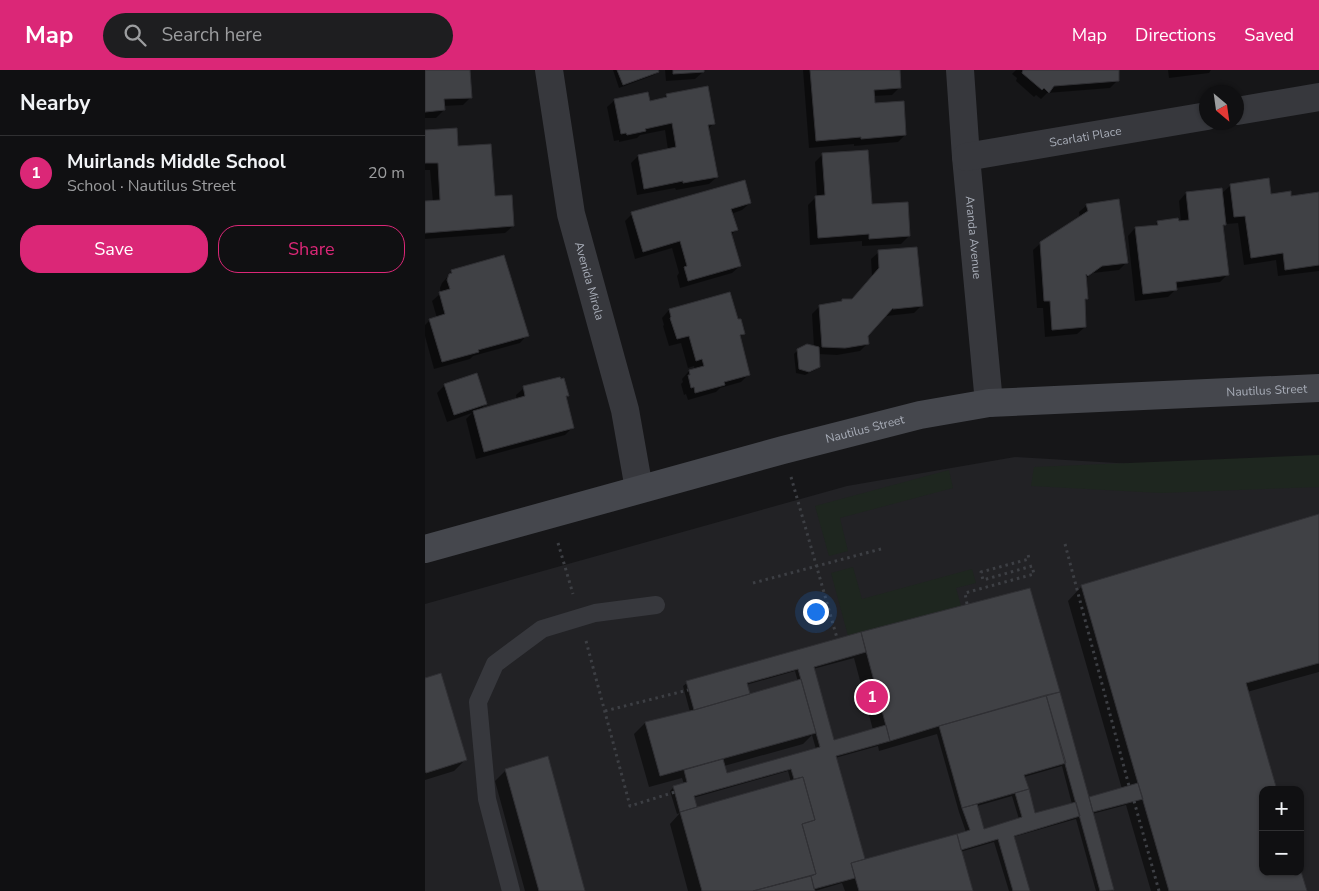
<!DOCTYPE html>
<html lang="en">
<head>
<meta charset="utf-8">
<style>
	body { margin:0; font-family:"Nunito Sans",sans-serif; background:#1e1e20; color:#f1f3f6 }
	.controls { position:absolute; right:15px; bottom:15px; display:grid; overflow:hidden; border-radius:10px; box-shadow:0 1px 4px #0004 }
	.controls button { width:45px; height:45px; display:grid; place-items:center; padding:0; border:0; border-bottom:1px solid #303032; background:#101012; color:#f1f3f6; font:25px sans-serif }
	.compass { position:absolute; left:774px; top:15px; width:45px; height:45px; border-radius:50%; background:#101012; box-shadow:0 1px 4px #0004; rotate:151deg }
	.you { position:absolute; left:390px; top:541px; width:18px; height:18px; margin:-12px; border:4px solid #fff; border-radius:50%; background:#1a73e8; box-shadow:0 0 0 8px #1a73e833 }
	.badge { display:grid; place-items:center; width:32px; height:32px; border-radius:50%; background:#db2777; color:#fff; font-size:16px; font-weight:700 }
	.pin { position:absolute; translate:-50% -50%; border:2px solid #fff; box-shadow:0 1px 5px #0006 }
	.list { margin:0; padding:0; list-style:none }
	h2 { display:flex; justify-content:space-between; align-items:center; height:65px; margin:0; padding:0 20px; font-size:21px }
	h2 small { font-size:16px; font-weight:400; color:#9c9d9f }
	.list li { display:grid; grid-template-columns:32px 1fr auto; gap:15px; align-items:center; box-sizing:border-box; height:75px; padding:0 20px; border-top:1px solid #303032 }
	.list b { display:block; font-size:19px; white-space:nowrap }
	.list p { margin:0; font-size:16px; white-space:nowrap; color:#9c9d9f }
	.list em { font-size:16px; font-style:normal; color:#9c9d9f }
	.actions { display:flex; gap:10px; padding:15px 20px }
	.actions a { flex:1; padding:11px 0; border:1px solid #db2777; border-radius:20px; text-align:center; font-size:18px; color:#db2777 }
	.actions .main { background:#db2777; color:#fff }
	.icon { flex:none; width:28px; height:28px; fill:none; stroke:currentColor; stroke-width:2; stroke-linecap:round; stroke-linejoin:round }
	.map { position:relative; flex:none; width:894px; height:821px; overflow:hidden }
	header { display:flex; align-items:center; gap:30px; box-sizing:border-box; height:70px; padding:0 25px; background:#db2777; color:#fff }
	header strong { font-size:24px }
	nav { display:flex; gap:28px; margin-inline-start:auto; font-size:18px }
	.search { width:350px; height:45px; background:#1e1e20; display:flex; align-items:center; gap:12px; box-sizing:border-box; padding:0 18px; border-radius:28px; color:#9c9d9f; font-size:19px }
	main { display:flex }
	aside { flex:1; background:#101012 }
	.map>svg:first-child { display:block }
</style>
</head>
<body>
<header>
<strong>Map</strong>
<div class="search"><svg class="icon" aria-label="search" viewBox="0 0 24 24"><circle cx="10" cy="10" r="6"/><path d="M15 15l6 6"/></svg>Search here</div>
<nav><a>Map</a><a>Directions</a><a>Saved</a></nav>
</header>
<main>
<aside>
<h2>Nearby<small></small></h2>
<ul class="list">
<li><span class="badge">1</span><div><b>Muirlands Middle School</b><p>School · Nautilus Street</p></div><em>20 m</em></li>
</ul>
<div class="actions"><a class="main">Save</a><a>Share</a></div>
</aside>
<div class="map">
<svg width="894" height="821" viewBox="0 0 894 821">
	<rect width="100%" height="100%" fill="#161618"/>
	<path fill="#222225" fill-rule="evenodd" d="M590,387L894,405V821H0V534L422,416ZM838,720H875V802H838Z"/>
	<path fill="#1e261f" d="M894,385V417L736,423L606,416L609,397Z
		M524,400L528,418L415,448L423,481L404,486L390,436Z
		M428,497L437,529L547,499L551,513L531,518L536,536L423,566L406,503Z"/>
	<path fill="#0007" fill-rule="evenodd" d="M0,0H44L46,27L38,35L18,36L19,40L11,48H0Z
		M188,0H232L233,2L229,5L194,18Z
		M240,0H278V2L270,9L241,11Z
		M378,0H473L475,17L467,25L448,26L449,35L480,65L473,72L429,76V74L384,78Z
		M591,0H692L693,10L685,18L622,23L616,29L611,25L609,27L591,11L592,8L587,4Z
		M743,0H786L784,3L744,8Z
		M242,25L289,53L282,60L292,107L284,114L251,120L250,118L212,125L206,93L213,86L243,80L240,60L215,65L212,68L194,72V70L189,71L182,37L190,30L224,32L238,29Z
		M0,62L32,77L69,127L88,156L80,163L0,169V133L8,132L5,100H0Z
		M397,85L445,136L484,166L476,174L437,176V171L385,175L383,135L390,128L392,127L390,92Z
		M806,115L845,125L865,127L894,123V201L853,206L851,190L819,195L813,153L802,154V152L797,157L802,205L795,212L750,218V220L743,227L710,231L703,166L710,158L729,156L733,152H756L754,131L761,123L796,124Z
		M325,133L317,140L306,144L311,160L306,165L315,196L307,203L255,218L252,206L254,203L247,178L210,189L200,151L207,144Z
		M662,135L702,192L694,200L668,203L660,209L661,228L659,231L660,257L652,264L620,267L618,238H612L608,180L616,173L655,148L654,142Z
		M454,182L496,236L489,243L461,246V244L442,265V274L435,281L412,285L393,284L394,297L390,300L380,305L371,303L369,284L373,280L389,277L387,244L395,236L426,230L447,206L446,189Z
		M27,202L102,265L95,273L48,286L45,289L9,299L0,266V255L5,250L12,248L7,231L16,223L15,218L17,213Z
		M244,240L312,251L319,263L314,268L324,304L316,312L295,318L291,322L263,330L261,324L259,325L256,314L258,312L257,309L264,301L270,300L269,296L263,298L256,273L244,276L238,256L239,255L237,248Z
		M20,315L61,334L54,340L92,330L91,325L99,318L142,325L140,327L148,357L140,365L51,389L41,349L47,343L22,352L12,323Z
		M894,446V602L822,622L838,720V802L881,821H726L701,735L667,744L688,821H671L651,749L588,767L603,821H584L569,772L535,782L546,821H420L417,813L390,821H263L245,754L255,743L252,744L245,721L249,717L259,714L257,708L224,717L209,664L220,653L265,642L258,616L262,613L436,563L604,519L663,728L697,719L643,531L657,516ZM429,588L448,660L408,671L388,599ZM370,601L373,612L324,626L321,615ZM512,664L534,742L541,762L435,792L438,789L410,688L453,676L454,681ZM387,665L391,679L301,704L299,696L378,674ZM637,696L647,734L609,745L599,707ZM363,701L366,712L267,739L270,736L268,728ZM587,726L594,749L559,760L552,736Z
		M0,609L40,690L29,701L0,710Z
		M81,700L159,821H100L70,711Z"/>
	<path fill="#404145" stroke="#303034" d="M0,0H45L47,28L19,29L20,40L0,42Z
		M192,0H233L234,2L198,15Z
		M248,0H279V2L248,4Z
		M385,0H475L476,18L449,20L450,33L479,31L481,65L436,69V67L391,71Z
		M598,0H694V11L629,16L624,23L619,18L617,20L597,3Z
		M283,16L290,54L283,55L293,107L258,113V111L219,119L213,85L251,77L247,53L220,59L221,61L202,65L201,63L196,64L189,29L223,22L225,31L242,27L241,24Z
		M32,58L33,76L66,74L70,126L87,125L89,156L0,163V131L15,130L13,93H0V60Z
		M443,80L447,134L483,132L485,166L444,169V164L393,168L390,126L400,125L397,83Z
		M844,108L846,124L866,121V126L894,122V195L860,200L858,183L826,188L820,146L809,147L805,114Z
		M320,110L326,133L306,139L313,160L306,162L316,196L263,211L259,197L262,196L255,171L218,182L206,142Z
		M797,118L801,155H798L804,205L751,212L752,220L718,224L710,157L733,155L732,151L753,148L754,151L764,150L761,122Z
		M694,129L703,193L677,196L663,206L661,204L663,229H660L661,257L627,260L625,231H619L615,172L663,141L661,134Z
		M492,177L498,236L468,239V238L443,266L444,274L420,278L397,277L394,235L417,231V229H427L454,198L453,180Z
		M79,185L104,266L53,280L54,282L17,292L4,249L20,244L14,222L25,219L22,210L24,204L27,203L26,200Z
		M305,222L313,249H316L320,264L315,265L325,305L299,312L300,315L270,323L269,317L266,318L263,305H265L264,300L279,296L277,289L271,291L264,266L252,269L245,248L246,247L244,239Z
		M382,274L394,277L395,297L384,302L374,299L372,279Z
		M52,303L62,334L29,345L19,314Z
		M135,307L136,309L139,308L144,326H141L149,358L59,382L48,341L100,326L98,316Z
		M894,444V593L821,613L852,720H838V802H875V798L882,821H744L656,515Z
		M605,518L635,622L514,656L465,671L436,562Z
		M436,562L441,582L389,597L409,670L461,655L465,671L411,686L440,789L426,793L430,808L389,819L386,806L391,804L377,754L390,750L378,707L369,709L366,699L269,726L272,737L255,742L248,716L262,712L259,700L298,689L302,703L395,677L373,599L322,613L325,624L269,640L261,611Z
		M16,603L42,690L1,703L0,700V608Z
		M376,609L391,663L235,706L220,652L269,640Z
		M635,622L668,742L689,820L675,821L621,625Z
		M621,625L641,693L599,705L604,719L537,738L514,656Z
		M123,686L160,821H114L80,699Z
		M378,707L390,750L377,754L391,804L328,821H277L255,742Z
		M713,713L718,729L668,742L664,727Z
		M604,719L610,743L651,732L655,746L589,766L605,821H588L573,769L536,780L532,764L545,760L537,738L552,734L559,759L597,747L590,723Z
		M532,764L548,821H434L426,793Z
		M386,806L390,821H328Z"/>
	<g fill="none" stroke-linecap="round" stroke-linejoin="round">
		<path stroke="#3d3f44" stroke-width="3" stroke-dasharray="2.5 4" stroke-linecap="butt" d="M366,407L412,568
			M133,473L148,524
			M640,474L704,716
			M328,513L456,479
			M542,534L540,523L609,504L607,496L558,510L556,502L604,489L603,484
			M161,571L205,736L250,722
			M180,641L263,620
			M709,731L734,821"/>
		<path stroke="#37383d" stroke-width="18" d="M86,821L62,729L53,632L70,594L117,559L170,543L231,535"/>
		<g stroke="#37383d" stroke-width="28">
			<path id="s1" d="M124,0L146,144L200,340L214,419"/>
			<path id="s2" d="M535,0L541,87L564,333"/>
			<path d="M812,41L894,27"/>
			<path id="s3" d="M541,87L782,46"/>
		</g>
		<path stroke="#45474d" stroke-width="28" id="s4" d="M0,479L358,380L495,345L564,333L894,318"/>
	</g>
	<g text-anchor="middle" stroke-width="4" stroke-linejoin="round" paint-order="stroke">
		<g font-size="12" fill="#a8adb8" stroke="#111113">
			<text dy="4" stroke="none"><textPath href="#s3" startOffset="121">Scarlati Place</textPath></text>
			<text dy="4" stroke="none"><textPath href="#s2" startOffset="168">Aranda Avenue</textPath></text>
			<text dy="4" stroke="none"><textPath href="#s1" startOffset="215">Avenida Mirola</textPath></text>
			<text dy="4" stroke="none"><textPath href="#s4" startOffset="861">Nautilus Street</textPath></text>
			<text dy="4" stroke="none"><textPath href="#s4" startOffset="456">Nautilus Street</textPath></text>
		</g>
	</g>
</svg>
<div class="controls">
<button>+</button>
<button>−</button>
</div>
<svg class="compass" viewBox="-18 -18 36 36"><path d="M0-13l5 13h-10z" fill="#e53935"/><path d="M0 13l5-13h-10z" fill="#9c9d9f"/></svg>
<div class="you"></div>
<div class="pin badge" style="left:447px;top:627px">1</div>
</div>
</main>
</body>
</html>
